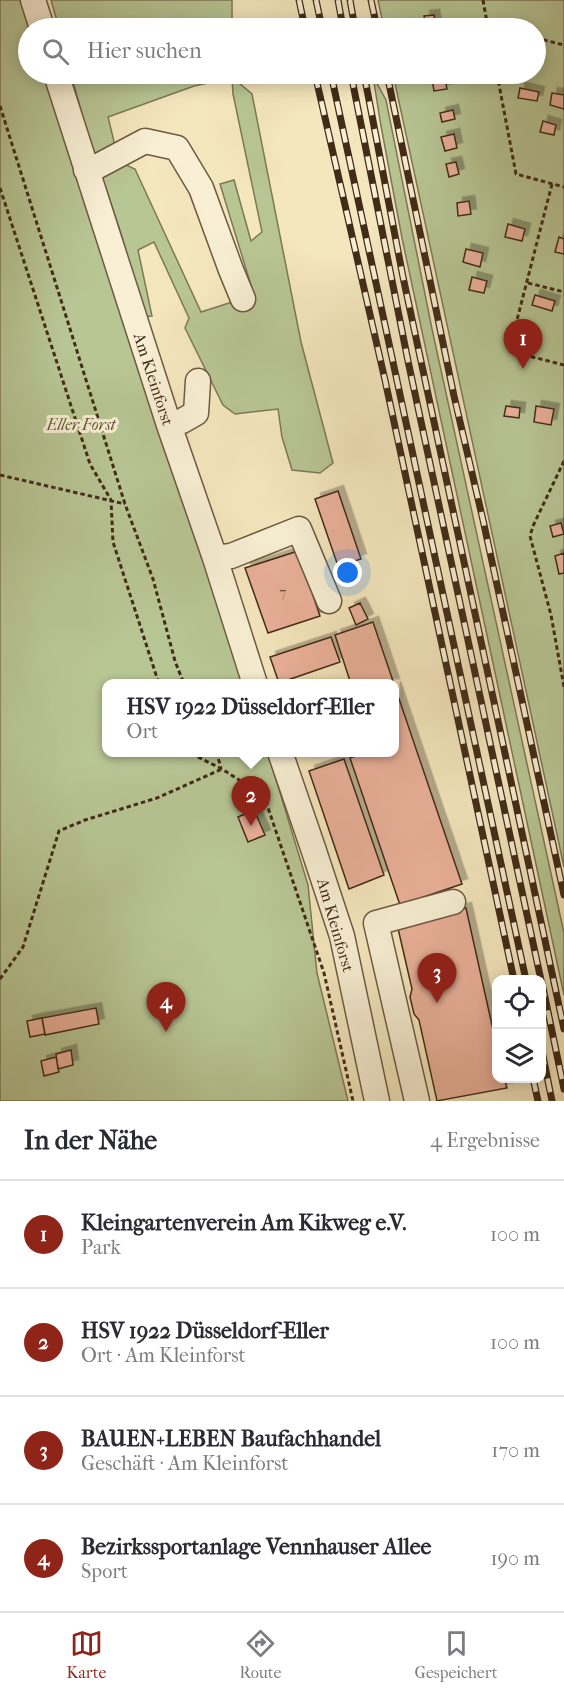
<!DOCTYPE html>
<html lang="de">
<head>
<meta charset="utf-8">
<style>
	body { margin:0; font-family:"IM FELL French Canon",serif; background:#f7f7f7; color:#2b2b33 }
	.controls { position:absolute; right:18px; bottom:18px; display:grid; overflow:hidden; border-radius:12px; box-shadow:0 3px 15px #0003 }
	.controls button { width:54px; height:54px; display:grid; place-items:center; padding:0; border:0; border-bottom:2px solid #e1e1e2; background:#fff; color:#2b2b33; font:30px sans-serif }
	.you { position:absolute; left:348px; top:573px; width:21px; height:21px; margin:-15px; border:4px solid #fff; border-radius:50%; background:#1a73e8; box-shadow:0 0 0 9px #1a73e833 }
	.badge { display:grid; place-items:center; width:39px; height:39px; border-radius:50%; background:#8f2418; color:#fff; font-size:20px; font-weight:700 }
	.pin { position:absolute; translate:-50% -50px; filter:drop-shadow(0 2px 3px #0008) }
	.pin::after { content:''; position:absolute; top:32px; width:21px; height:18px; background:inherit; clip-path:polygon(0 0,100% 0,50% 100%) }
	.popup { position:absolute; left:102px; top:679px; width:297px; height:78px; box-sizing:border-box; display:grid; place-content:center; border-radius:12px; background:#fff; filter:drop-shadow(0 2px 4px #0005); font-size:20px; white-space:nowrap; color:#7c7c81 }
	.popup b { font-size:22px; color:#2b2b33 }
	.popup::after { content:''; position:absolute; left:50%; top:100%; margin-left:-12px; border:12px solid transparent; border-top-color:#fff }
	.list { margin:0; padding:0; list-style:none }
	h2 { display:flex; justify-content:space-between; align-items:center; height:78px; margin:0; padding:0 24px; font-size:26px }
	h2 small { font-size:20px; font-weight:400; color:#7c7c81 }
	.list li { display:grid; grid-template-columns:39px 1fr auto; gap:18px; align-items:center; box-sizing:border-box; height:108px; padding:0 24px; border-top:2px solid #e1e1e2 }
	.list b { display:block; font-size:22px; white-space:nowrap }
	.list p { margin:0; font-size:20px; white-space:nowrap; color:#7c7c81 }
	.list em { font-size:20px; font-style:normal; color:#7c7c81 }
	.icon { flex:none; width:33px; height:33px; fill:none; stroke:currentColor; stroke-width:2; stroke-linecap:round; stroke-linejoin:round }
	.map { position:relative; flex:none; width:564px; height:1101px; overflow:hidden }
	.search { position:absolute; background:#fff; box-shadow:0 3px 15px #0003; left:18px; right:18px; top:18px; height:66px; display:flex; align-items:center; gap:15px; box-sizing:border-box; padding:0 21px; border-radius:33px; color:#7c7c81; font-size:22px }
	.sheet { height:510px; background:#fff }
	nav { display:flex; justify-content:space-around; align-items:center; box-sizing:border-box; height:84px; border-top:2px solid #e1e1e2; background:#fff; font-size:16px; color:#7c7c81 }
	nav a { display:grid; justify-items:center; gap:3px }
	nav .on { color:#8f2418 }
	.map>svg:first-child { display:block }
</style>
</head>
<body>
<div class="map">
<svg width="564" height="1101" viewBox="0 0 564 1101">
	<defs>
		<filter id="shadow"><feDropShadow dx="5.5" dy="-5.5" stdDeviation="0" flood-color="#0004"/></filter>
	</defs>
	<rect width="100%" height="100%" fill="#f4e6bd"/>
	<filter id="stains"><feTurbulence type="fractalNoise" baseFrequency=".00333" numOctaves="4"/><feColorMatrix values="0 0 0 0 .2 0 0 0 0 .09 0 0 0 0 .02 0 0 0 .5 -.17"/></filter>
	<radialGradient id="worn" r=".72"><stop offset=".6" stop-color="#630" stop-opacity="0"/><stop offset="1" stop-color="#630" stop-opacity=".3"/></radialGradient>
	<path fill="#b8c694" stroke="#7d7856" stroke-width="1.5" fill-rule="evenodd" d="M0,0H28L37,28H28V74H52L246,683L107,684V752L268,753L308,885L317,973L348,1101H0Z
		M51,0H232V28H59Z
		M378,0H564V867L393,74H536V28H384Z
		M71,74H232V77L252,94L301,342L333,463L320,473L292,470L282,437L278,409L235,414L223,405L185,328L189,318L154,242L138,250L152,316L141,317L123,240L85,125ZM232,78L233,94L262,232L251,241L234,180L220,184L254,295L201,312L135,169L119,162L108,117L194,86Z
		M373,76L386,100L432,329L564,933V995L402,238L381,126Z"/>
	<path fill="#e9b099" stroke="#422b18" stroke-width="1.5" filter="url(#shadow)" d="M434,15L436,26L427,28L424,16Z
		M444,75L447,89L434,91L432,78Z
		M520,88L539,92L537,101L518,98Z
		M552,93L564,95V109L550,105Z
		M453,110L455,119L442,122L440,113Z
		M543,121L556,125L554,135L540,132Z
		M454,134L457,148L445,151L441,137Z
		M456,162L459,174L449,177L446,164Z
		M469,201L471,214L458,216L457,203Z
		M508,224L525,229L522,241L505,237Z
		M559,237L564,239V254L555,252Z
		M466,249L483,253L480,267L463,262Z
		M472,277L487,281L484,293L469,290Z
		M535,295L555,301L552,311L532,305Z
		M506,406L520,408L519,418L504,416Z
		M536,406L554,409L551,425L534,422Z
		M338,491L361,559L338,566L315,499Z
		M561,523L564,534L553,537L550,526Z
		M298,551L320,616L268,633L245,568Z
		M564,553V573L559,574L555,556Z
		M360,603L368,619L356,625L349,608Z
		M373,622L394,684H351L335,635Z
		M331,637L340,662L279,683L270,657Z
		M395,687L462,884L400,905L350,758L367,752H395Z
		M344,759L384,875L349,889L309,771Z
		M254,810L265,835L248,842L238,817Z
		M466,908L496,1043V1078H504L507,1088L437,1101L419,1020L414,1014L410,997L412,989L397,924Z
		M96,1008L99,1024L45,1035L42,1018Z
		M42,1018L45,1034L30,1037L27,1021Z
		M71,1050L73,1065L58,1069L56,1054Z
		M56,1057L59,1072L44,1076L41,1061Z"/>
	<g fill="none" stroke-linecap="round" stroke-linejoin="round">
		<defs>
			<path id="minor" d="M33,0L42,28
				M56,74L169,425L215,558L255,684
				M86,170L98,166L145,141L177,148L201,188L231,270L243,299
				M169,425L182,421L196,413L198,381
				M215,558L231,556L299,529L329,601
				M280,752L313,848L342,936L377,1101
				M417,1101L376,923L453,902"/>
		</defs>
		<use href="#minor" stroke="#6e5a41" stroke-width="27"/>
		<path stroke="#422b18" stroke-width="3" stroke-dasharray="4.5 3" stroke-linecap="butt" d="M483,0L488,28
			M488,26L497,28
			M536,38L564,45
			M497,74L516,174L564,187
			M0,106L125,504L153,579L175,661L184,684
			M552,184L509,351L564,365
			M0,188L90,464L111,500L113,542L159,684
			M528,283L564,292
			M564,461L533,526L530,536L551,615L564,687
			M0,475L125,504
			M193,752L194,755L222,769L264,796L324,973L353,1101
			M216,752L221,767
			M0,979L23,947L59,831L85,820L157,798L222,769"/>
		<use href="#minor" stroke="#f8efd4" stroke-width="24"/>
		<defs>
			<path id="rail" d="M299,0L305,28
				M316,0L322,28
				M338,0L343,28
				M350,0L355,28
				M371,0L377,28
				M315,74L385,380L514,980
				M331,74L526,980
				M351,74L408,361L541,980
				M364,74L403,277L564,1029
				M387,74L454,396L483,520L564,895
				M542,983L564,1089
				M542,1051L552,1101
				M533,1078L538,1101"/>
		</defs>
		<use href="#rail" stroke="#422b18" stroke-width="7"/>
		<use href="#rail" stroke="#f8efd4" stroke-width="4.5" stroke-dasharray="14" stroke-linecap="butt"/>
	</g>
	<g text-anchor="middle" stroke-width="6" stroke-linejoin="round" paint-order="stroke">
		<g font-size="14" fill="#6c4c38">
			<text x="283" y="597">7</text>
		</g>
		<g font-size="16" fill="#422b18" stroke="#f8efd4">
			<text transform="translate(154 379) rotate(72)" y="6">Am Kleinforst</text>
			<text transform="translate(336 925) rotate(74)" y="6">Am Kleinforst</text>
		</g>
		<g font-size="16" font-style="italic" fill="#605237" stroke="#f8efd4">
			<text x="81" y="430">Eller Forst</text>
		</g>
	</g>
	<rect width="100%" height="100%" filter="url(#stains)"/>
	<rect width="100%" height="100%" fill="url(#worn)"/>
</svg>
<div class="controls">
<button><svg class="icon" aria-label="locate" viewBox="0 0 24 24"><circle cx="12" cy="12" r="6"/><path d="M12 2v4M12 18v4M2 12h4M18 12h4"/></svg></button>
<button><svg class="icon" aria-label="layers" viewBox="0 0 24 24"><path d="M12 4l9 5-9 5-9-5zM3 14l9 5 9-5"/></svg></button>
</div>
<div class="you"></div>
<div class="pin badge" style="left:523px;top:369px">1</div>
<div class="pin badge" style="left:251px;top:826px">2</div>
<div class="popup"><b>HSV 1922 Düsseldorf-Eller</b>Ort</div>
<div class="pin badge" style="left:437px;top:1003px">3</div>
<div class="pin badge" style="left:166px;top:1032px">4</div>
<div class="search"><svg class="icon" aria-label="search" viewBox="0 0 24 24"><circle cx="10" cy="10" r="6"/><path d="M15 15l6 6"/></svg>Hier suchen</div>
</div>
<section class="sheet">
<h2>In der Nähe<small>4 Ergebnisse</small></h2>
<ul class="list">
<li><span class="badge">1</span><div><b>Kleingartenverein Am Kikweg e.V.</b><p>Park</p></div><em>100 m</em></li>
<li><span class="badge">2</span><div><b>HSV 1922 Düsseldorf-Eller</b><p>Ort · Am Kleinforst</p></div><em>100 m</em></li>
<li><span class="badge">3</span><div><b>BAUEN+LEBEN Baufachhandel</b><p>Geschäft · Am Kleinforst</p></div><em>170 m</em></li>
<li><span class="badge">4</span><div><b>Bezirkssportanlage Vennhauser Allee</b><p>Sport</p></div><em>190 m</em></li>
</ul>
</section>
<nav>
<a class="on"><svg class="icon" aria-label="map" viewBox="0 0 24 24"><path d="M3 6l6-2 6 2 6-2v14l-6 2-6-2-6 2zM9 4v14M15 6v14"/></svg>Karte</a>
<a><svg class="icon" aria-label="directions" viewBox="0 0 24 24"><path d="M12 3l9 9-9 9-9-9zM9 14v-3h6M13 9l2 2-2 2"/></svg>Route</a>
<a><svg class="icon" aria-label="saved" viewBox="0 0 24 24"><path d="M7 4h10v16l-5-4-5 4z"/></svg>Gespeichert</a>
</nav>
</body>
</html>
